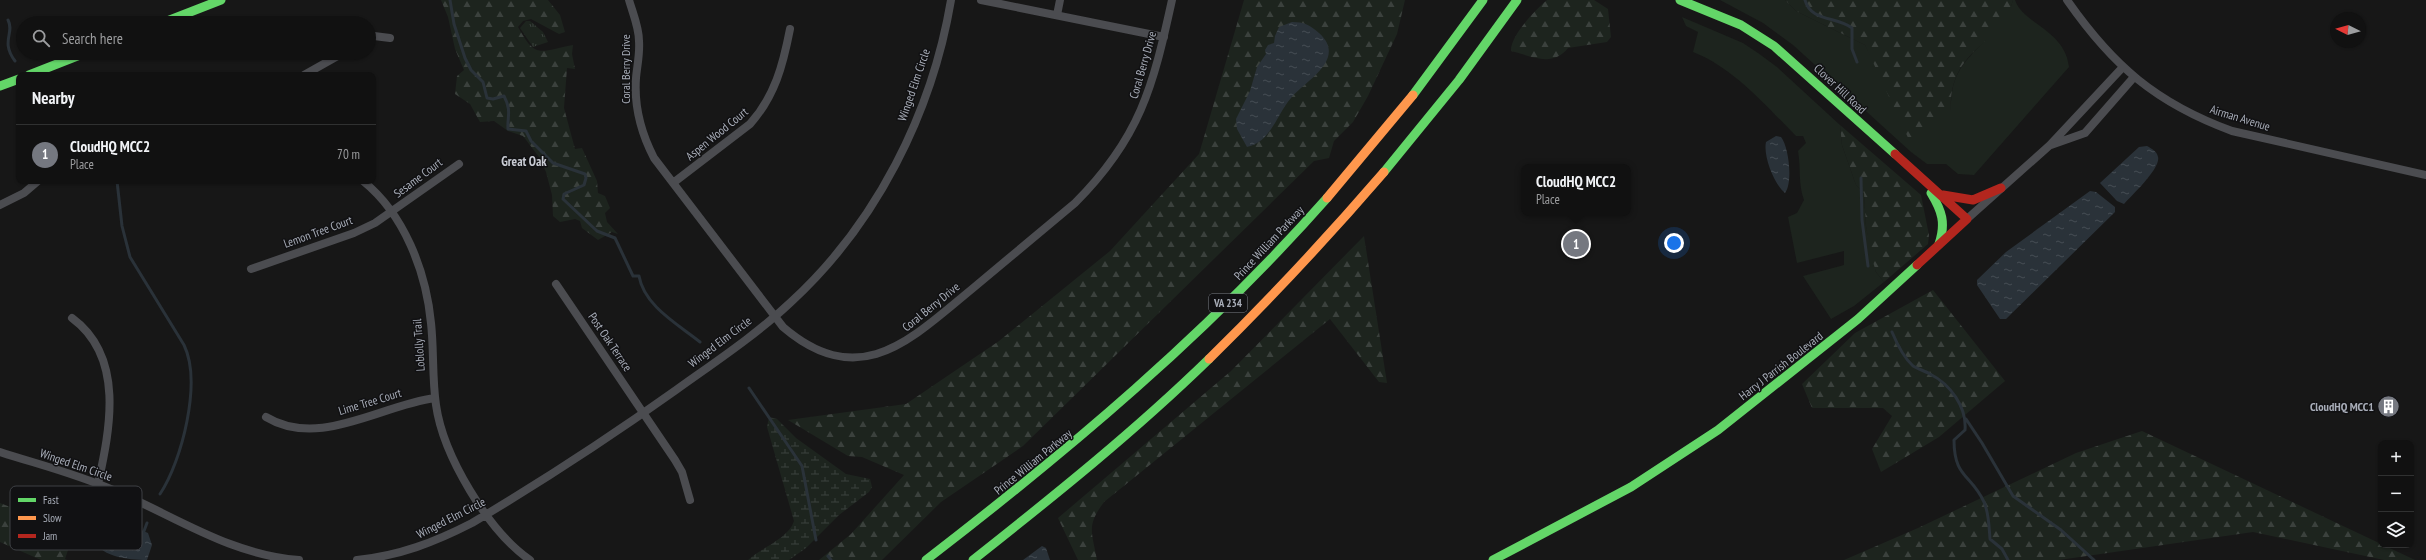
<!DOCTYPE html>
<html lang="en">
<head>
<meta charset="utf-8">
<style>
	body { margin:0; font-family:"PT Sans Narrow",sans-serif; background:#1a1a1a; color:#f1f3f6 }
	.controls { position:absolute; right:12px; bottom:12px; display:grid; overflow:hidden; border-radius:8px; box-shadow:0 1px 3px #0004 }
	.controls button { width:36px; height:36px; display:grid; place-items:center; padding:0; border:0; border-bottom:1px solid #303131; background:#111; color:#f1f3f6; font:20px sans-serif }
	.compass { position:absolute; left:2330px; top:12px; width:36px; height:36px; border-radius:50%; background:#111; box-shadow:0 1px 3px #0004; rotate:275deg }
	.you { position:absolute; left:1674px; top:243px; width:14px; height:14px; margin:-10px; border:3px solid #fff; border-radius:50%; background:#1a73e8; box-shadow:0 0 0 6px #1a73e833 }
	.badge { display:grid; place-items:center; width:26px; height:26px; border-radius:50%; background:#757880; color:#fff; font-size:13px; font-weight:700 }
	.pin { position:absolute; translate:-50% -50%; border:2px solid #fff; box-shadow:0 1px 4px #0006 }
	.popup { position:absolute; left:1521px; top:164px; width:110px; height:52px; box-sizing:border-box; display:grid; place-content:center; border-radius:8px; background:#111; filter:drop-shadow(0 1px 3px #0005); font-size:13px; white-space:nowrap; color:#9c9d9f }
	.popup b { font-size:15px; color:#f1f3f6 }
	.popup::after { content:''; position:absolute; left:50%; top:100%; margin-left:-8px; border:8px solid transparent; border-top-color:#111 }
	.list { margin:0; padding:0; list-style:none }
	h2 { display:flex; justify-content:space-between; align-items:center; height:52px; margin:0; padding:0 16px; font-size:17px }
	h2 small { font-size:13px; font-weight:400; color:#9c9d9f }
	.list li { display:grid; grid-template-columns:26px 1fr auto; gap:12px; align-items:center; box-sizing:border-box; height:60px; padding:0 16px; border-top:1px solid #303131 }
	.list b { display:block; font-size:15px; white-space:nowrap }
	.list p { margin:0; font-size:13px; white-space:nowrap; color:#9c9d9f }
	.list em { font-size:13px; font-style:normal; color:#9c9d9f }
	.icon { flex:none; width:22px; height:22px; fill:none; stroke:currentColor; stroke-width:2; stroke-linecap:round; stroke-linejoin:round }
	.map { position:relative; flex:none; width:2426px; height:560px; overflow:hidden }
	.search { position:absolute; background:#111; box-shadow:0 1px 3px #0004; left:16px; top:16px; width:360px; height:44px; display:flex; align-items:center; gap:10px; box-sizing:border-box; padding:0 14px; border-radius:22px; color:#9c9d9f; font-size:15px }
	.panel { position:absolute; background:#111; box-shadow:0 1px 3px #0004; left:16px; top:72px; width:360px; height:112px; border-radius:8px }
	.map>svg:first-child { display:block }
</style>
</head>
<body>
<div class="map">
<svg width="2426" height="560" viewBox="0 0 2426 560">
	<defs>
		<pattern id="forest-firs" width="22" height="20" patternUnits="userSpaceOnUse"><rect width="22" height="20" fill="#1d241e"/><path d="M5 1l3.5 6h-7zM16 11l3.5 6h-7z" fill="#3b413d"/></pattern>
		<pattern id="wetland-marsh" width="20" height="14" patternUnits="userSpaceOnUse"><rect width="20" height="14" fill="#1d241e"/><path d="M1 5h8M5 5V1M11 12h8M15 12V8" fill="none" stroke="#3b413d"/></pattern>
		<pattern id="park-tufts" width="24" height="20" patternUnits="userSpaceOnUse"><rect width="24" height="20" fill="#1d241e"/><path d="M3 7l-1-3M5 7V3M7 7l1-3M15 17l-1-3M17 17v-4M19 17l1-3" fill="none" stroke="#3b413d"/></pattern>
		<pattern id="water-ripples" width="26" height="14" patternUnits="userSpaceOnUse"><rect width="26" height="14" fill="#2a3239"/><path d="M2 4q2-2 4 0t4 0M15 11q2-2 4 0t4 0" fill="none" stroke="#464d54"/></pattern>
	</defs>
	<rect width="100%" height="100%" fill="#171717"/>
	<path fill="#1d241e" d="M1720,0H1785L1796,11L1865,45L1873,60L1951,112C1950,72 1964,63 1989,36C1997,27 2004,16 2011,6L2013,0H2015C2023,24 2065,30 2069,67L1974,175L1958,174L1946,164H1927L1911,152L1793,45L1763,23Z
		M1682,17L1743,43L1758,53L1777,67L1840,125L1842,145L1856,185L1864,193L1866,226L1876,272L1884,282L1854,306L1831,319L1803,276L1844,265V251L1797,263L1788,217L1797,213L1804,200C1798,184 1801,168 1798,151L1806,143L1803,136H1796C1765,105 1734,68 1693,52L1698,32L1686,26Z"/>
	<path fill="url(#forest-firs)" d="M441,0H548L560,15L565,32L559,34L531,19L523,21L518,27C536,60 540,51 573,45L572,54L575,69L567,68L564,108L575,149L582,148L597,181L598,193L605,196L610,208L605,213L607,222L618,234L612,232L598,240L582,228L580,221L575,219L560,222L553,216L552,195L546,172L539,157L523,136L508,131L494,121L480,122L470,104L455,94L457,76L464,70L455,49L448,17Z
		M1244,0H1405L1397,34L1368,96L1353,122L1334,141L1329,158L1314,161L1023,446L941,502L882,560H819L851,534L904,475L862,457L848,456L788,420L906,404L999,341L1110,251L1199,154Z
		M1547,0H1594L1608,9L1611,37L1607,42L1568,48C1552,68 1532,56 1511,51C1510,36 1536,9 1547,0Z
		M1785,0H2013C2000,48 1948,47 1951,112L1910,142L1865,45L1796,11Z
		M1840,125L1921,195L1929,235L1928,244L1884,282L1876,272L1871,255L1866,226L1864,193L1856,185L1842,145Z
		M1364,236L1387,383L1379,382L1330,319L1104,502C1086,526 1092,532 1097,560H1078L1058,518L1231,371Z
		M1933,290L2005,381L1939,437L1881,472L1872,449L1892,416L1883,408H1812L1802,384L1855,333Z
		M2142,431L2415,560H2384L2253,532L2059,560H1844L1918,528L2076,453Z
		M0,503L74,532L65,559L67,560H41L0,542Z"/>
	<path fill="url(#wetland-marsh)" d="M769,417L777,419L796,438L846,474L870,479L872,487L869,492L839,515L806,548L789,560H748C761,548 789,538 794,521L767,427Z"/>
	<path fill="url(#park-tufts)" d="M526,21H530L543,32L548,42L533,47L520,28Z"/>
	<path fill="url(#water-ripples)" d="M1292,22C1304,22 1310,25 1319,33C1348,59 1305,81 1291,98C1277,114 1271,142 1247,147L1237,129L1236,119L1250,91L1257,67L1266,54L1265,50L1268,45L1274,43L1275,36L1279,27Z
		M1776,136L1781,137C1789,147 1793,183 1785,193C1774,184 1763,156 1766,142Z
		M2147,146C2152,149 2157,151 2158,157C2161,168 2132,195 2124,204L2117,201L2100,183L2139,147Z
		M2090,191L2096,192L2115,207V212L2006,319H2000L1977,285V280L2006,252Z
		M108,519L119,521L148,533L152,545L147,560C125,560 80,555 100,521Z
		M1042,546L1046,548L1050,560H1023Z"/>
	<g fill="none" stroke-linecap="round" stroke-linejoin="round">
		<path stroke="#2a3239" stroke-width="3" d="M450,0L454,24L465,58L471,70L483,82L487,98L493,99L504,96C512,111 507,117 508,129L526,131L531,141L553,163L585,174L586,178L584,185L564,194L563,199L597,231L615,238L633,276H639C644,306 679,325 700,342
			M1805,0C1811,22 1836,16 1852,28V49L1857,62
			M8,20C15,33 0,41 15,61
			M1861,178L1862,220L1868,266
			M117,181L122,226L130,257L184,345C202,382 182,461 160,494
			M1892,332C1897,344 1903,357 1913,366C1918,369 1925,371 1930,374C1950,384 1967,407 1965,430L1954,440C1954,478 1971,474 1984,502C1989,513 1989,527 1990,539L2002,549L2008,560
			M749,388L802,466L816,540
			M1966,419L1982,443L2013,496L2061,530L2094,560
			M144,531L147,523
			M828,556L831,560"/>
		<path stroke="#4b4c50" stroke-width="8" d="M629,0C633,14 639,27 639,41C640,54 637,66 636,78C634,106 641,133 654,158L783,327C860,393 911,339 972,289C1007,260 1041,231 1075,203C1140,138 1153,87 1172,0
			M981,0L1164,37
			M2067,0C2113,66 2156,103 2232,131L2426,175
			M1057,15L1060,0
			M369,39L374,36L390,38
			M304,75L343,53
			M2051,145L2085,133L2134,77
			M363,181C404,214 426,271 431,323C434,350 432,377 436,405C443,455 488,531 530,560
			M673,183L750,124C775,96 783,65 790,29
			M0,205L24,193L38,181
			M1967,219L2050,145L2122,68
			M251,269L354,233L375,223L459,164
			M556,284L675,460L682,472L690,500
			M72,318C125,357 110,429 98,484
			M266,417C319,449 381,405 435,398
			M0,452C37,464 77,474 113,490C175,516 230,555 299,560
			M357,560C399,556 435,542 472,523C541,482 610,437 676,390C715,362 756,335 791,302C876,224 932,113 951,0"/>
		<path stroke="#63d668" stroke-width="9" d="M1680,0L1741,25L1774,46L1895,154
			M162,23L221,0
			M29,75L85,53
			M0,86L19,79
			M1413,95L1483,0
			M1384,172L1459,80L1517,0
			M1931,193C1942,211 1946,223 1939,244
			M926,560C1069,450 1207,334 1327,198
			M973,560C1054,496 1135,431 1209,359
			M1493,560L1631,487L1718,430L1858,319L1917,265"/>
		<path stroke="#ff974d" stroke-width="9" d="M1327,198L1413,95
			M1209,359C1270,299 1328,237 1384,172"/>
		<path stroke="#b3261e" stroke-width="9" d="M1895,154L1967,219L1917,265
			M1943,195L1973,200L2001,188"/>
	</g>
	<defs>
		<symbol id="building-disc" viewBox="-11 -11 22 22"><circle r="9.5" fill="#757880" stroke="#111113"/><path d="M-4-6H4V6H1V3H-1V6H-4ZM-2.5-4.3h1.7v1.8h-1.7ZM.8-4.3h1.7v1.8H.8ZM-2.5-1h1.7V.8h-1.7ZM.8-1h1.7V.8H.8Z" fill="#fff"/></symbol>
	</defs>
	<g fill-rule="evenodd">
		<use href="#building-disc" x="2376" y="394" width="25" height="25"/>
	</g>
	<g text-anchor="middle" stroke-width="3" stroke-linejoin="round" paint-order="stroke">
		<rect fill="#111113" stroke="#7b7e86" stroke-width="1" x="1209" y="294" width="38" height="18" rx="3"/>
		<g font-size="11" font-weight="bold" fill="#a8adb8">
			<text x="1228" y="307">VA 234</text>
		</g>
		<g font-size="12" fill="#a8adb8" stroke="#111113">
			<text transform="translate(1143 65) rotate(-74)" y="4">Coral Berry Drive</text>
			<text transform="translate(626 69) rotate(-90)" y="4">Coral Berry Drive</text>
			<text transform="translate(914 85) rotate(-71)" y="4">Winged Elm Circle</text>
			<text transform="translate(1840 89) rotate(43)" y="4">Clover Hill Road</text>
			<text transform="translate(2240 118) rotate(17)" y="4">Airman Avenue</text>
			<text transform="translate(717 134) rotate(-39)" y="4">Aspen Wood Court</text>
			<text transform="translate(418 178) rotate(-37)" y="4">Sesame Court</text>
			<text transform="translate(318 232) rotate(-20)" y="4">Lemon Tree Court</text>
			<text transform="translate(1269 243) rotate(-47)" y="4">Prince William Parkway</text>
			<text transform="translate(931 307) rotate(-39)" y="4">Coral Berry Drive</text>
			<text transform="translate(610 342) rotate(56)" y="4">Post Oak Terrace</text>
			<text transform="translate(720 342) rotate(-37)" y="4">Winged Elm Circle</text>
			<text transform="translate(419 345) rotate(-94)" y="4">Loblolly Trail</text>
			<text transform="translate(1781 366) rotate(-38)" y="4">Harry J Parrish Boulevard</text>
			<text transform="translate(370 402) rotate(-17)" y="4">Lime Tree Court</text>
			<text transform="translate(1033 462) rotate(-39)" y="4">Prince William Parkway</text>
			<text transform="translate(76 465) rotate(19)" y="4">Winged Elm Circle</text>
			<text transform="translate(451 518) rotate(-27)" y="4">Winged Elm Circle</text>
		</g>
		<g font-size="12" font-weight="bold" fill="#a8adb8" stroke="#111113" text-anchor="end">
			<text x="2374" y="411">CloudHQ MCC1</text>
		</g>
		<g font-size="13" font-weight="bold" fill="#c9ccd4" stroke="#111113">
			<text x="524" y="166">Great Oak</text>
		</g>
	</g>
	<rect x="10" y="486" width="132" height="64" rx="6" fill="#111113" stroke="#3e4045" stroke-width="1"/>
	<rect x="18" y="498" width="18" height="4" fill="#63d668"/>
	<rect x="18" y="516" width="18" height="4" fill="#ff974d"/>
	<rect x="18" y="534" width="18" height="4" fill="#b3261e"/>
	<g font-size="11" fill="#a8adb8">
		<text x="43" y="504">Fast</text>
		<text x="43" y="522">Slow</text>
		<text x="43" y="540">Jam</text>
	</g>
</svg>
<div class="controls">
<button>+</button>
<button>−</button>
<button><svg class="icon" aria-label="layers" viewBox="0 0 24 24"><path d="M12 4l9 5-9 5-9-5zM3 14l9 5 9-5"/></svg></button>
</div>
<svg class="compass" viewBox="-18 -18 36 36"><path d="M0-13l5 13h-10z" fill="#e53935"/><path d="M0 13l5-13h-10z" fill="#9c9d9f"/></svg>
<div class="you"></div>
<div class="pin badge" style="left:1576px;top:244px">1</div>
<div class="popup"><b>CloudHQ MCC2</b>Place</div>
<div class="search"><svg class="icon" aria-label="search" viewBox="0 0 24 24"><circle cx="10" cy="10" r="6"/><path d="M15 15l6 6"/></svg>Search here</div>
<section class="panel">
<h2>Nearby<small></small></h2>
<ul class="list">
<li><span class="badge">1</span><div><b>CloudHQ MCC2</b><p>Place</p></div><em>70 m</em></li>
</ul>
</section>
</div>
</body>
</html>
